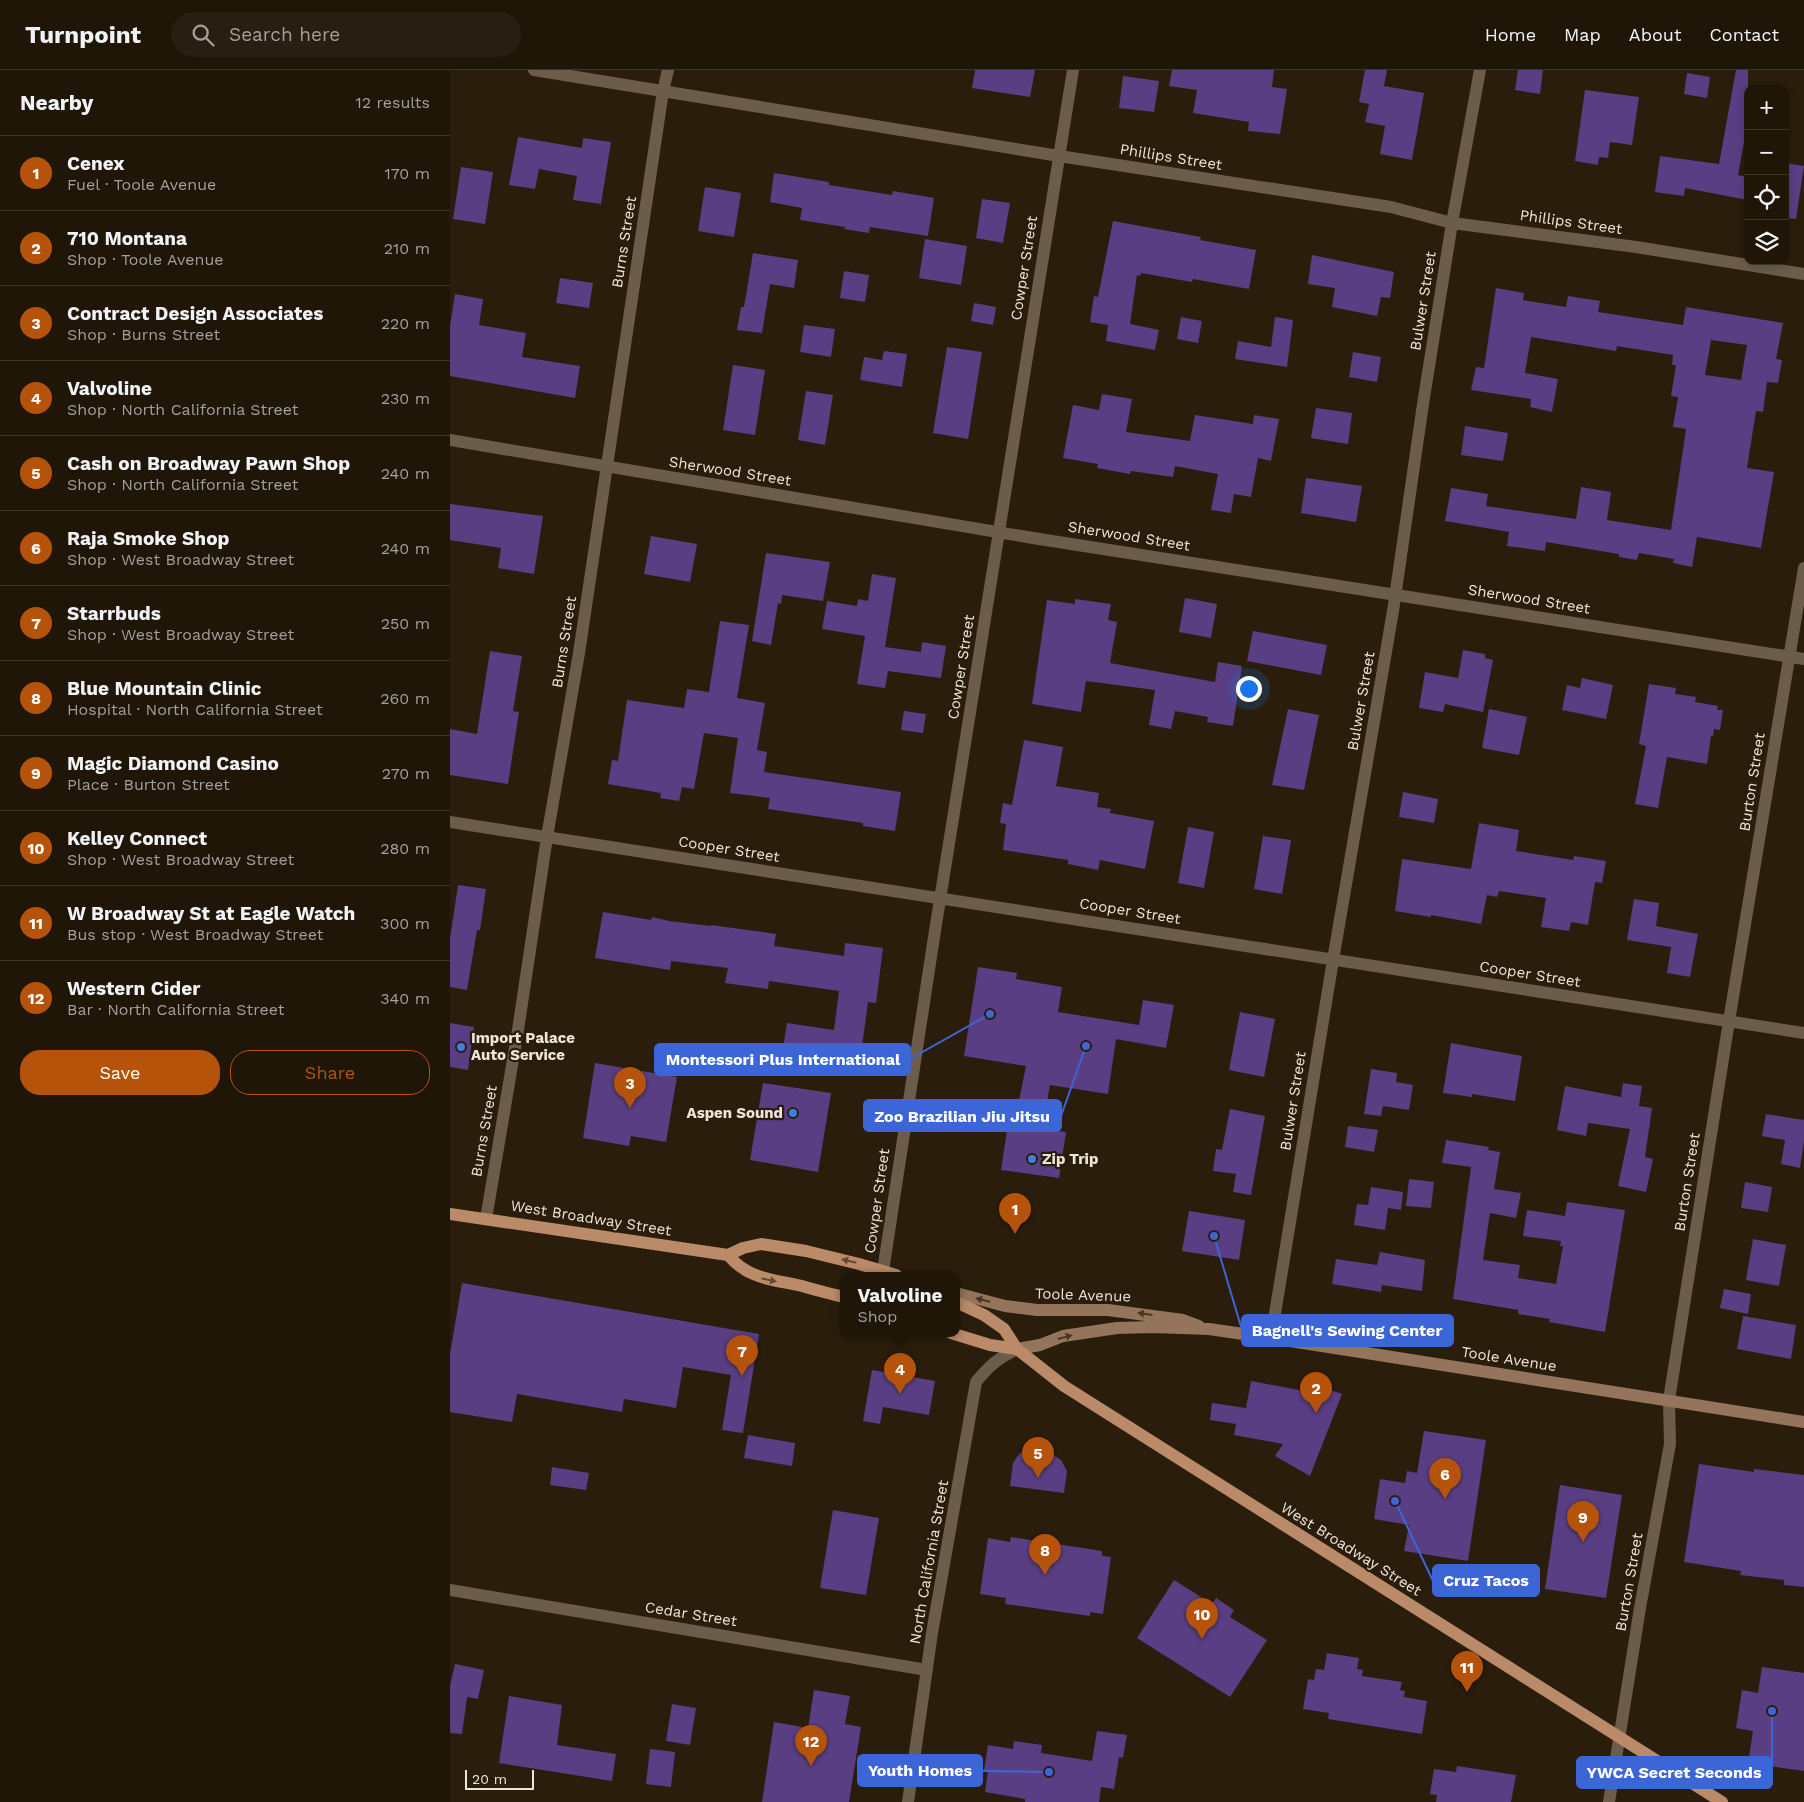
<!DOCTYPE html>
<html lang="en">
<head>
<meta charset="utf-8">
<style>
	body { margin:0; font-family:"Work Sans",sans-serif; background:#281f12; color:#f1f3f6 }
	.controls { position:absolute; right:15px; top:15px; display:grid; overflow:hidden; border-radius:10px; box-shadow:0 2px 8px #0003 }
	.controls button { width:45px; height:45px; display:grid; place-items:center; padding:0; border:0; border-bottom:1px solid #3d3529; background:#201608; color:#f1f3f6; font:25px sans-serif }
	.scale { position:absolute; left:15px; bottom:12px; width:69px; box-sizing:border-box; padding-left:5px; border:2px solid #eee5da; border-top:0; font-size:14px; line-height:18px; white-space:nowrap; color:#eee5da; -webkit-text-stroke:4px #2a1d0b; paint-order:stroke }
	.you { position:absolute; left:798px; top:618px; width:18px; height:18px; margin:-12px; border:4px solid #fff; border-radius:50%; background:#1a73e8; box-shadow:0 0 0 8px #1a73e833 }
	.badge { display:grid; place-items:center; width:32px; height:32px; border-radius:50%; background:#b45309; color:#fff; font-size:16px; font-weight:700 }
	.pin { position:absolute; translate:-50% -41px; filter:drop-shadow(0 1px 2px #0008) }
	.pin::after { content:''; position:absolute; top:26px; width:18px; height:15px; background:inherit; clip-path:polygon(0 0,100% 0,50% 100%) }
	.popup { position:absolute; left:390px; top:1202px; width:120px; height:65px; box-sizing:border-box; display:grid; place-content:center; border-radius:10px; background:#201608; filter:drop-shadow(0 1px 4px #0005); font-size:16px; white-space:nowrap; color:#a29f9c }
	.popup b { font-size:19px; color:#f1f3f6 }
	.popup::after { content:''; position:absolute; left:50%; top:100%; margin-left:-10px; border:10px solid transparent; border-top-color:#201608 }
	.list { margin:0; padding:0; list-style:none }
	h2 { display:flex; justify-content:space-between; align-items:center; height:65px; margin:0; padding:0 20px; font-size:21px }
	h2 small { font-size:16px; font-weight:400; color:#a29f9c }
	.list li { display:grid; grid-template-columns:32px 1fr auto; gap:15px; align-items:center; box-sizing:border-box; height:75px; padding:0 20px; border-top:1px solid #3d3529 }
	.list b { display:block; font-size:19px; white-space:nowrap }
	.list p { margin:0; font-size:16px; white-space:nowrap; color:#a29f9c }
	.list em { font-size:16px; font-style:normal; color:#a29f9c }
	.actions { display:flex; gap:10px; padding:15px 20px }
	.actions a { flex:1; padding:11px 0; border:1px solid #b45309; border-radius:20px; text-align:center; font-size:18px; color:#b45309 }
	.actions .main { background:#b45309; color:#fff }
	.icon { flex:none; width:28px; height:28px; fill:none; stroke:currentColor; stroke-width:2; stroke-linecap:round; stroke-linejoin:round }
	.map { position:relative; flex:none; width:1354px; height:1732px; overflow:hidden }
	header { display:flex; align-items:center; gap:30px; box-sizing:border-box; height:70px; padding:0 25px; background:#201608; border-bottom:1px solid #3d3529 }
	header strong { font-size:24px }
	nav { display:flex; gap:28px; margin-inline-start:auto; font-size:18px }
	.search { width:350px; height:45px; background:#281f12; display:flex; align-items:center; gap:12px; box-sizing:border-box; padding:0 18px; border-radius:28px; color:#a29f9c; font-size:19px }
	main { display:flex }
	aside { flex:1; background:#201608 }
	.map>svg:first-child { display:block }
</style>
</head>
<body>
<header>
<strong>Turnpoint</strong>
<div class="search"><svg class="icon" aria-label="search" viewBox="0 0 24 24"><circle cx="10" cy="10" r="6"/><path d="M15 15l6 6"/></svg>Search here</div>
<nav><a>Home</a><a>Map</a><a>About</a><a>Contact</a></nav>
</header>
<main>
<aside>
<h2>Nearby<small>12 results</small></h2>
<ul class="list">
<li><span class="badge">1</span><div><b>Cenex</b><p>Fuel · Toole Avenue</p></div><em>170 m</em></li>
<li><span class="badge">2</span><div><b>710 Montana</b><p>Shop · Toole Avenue</p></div><em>210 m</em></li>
<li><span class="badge">3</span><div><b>Contract Design Associates</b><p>Shop · Burns Street</p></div><em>220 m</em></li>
<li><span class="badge">4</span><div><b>Valvoline</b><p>Shop · North California Street</p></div><em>230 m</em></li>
<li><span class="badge">5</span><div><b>Cash on Broadway Pawn Shop</b><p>Shop · North California Street</p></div><em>240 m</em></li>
<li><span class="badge">6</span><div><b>Raja Smoke Shop</b><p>Shop · West Broadway Street</p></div><em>240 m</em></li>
<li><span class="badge">7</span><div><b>Starrbuds</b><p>Shop · West Broadway Street</p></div><em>250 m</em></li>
<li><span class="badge">8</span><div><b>Blue Mountain Clinic</b><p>Hospital · North California Street</p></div><em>260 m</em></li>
<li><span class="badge">9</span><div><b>Magic Diamond Casino</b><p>Place · Burton Street</p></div><em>270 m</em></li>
<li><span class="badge">10</span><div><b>Kelley Connect</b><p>Shop · West Broadway Street</p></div><em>280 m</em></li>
<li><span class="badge">11</span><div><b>W Broadway St at Eagle Watch</b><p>Bus stop · West Broadway Street</p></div><em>300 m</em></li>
<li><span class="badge">12</span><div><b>Western Cider</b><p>Bar · North California Street</p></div><em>340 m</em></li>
</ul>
<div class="actions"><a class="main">Save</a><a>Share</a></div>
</aside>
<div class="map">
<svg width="1354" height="1732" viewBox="0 0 1354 1732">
	<rect width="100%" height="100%" fill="#2a1d0b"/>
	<path fill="#593e83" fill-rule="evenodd" d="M525,0H585L580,27L522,18Z
		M722,0H824L822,17L837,19L830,64L798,61L799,52L743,43L747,20L719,16Z
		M915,0H937L934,16L974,23L962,90L930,84L935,56L915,52L919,34L909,32Z
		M1068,0H1093L1090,24L1065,20Z
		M1286,0H1298V51L1288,105L1298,107V130L1235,118L1234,126L1205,122L1210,86L1269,94Z
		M1237,3L1260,7L1257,28L1234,24Z
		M673,6L709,11L704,42L669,38Z
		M1135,20L1189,27L1182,75L1160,72L1158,88L1149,87L1148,95L1125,91Z
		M68,67L132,78L133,68L161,72L151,134L123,130L127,106L89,99L85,119L59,115Z
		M1335,93L1354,96L1346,149L1335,148Z
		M11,97L43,102L35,154L3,149Z
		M324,103L379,112V115L442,125L443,121L484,128L478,166L420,157L419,163L394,159L395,157L350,150L352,138L320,132Z
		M255,117L291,123L284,167L248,161Z
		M532,129L560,133L553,173L526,168Z
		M663,151L751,167L750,170L806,180L799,219L743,209L742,212L691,203L690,206L687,205L680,254L709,260L705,280L656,271L658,255L640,252L644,226L648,227Z
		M475,169L517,176L511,215L469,208Z
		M303,183L348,190L344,218L320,214L312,263L287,260L291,237H294Z
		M862,185L944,202L940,228L931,227L927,246L882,237L885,218L858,214Z
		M394,201L419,205L415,232L390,228Z
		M110,208L143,213L139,238L106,233Z
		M1046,218L1074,223L1073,230L1116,237L1118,226L1150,231L1148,242L1233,255L1236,237L1333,253L1326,289L1332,290L1328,313L1317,312L1313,342L1306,341L1297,398L1324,402L1311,478L1247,467L1242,497L1223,493L1224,489L1189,483L1187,490L1169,487V484L1096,472L1095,481L1057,476L1059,462L995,451L1001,418L1038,424L1036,436L1126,449L1131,417L1161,422L1157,450L1221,460L1236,359L1223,357L1228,327L1221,326L1226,295H1222L1223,285L1167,276L1166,281L1081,267L1075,303L1108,309L1102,342L1080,337L1081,329L1021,320L1026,297L1034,298ZM1261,270L1297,275L1291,310L1255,305Z
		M5,224L33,229L29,255L76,263L72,287L130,296L125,328L0,306V256Z
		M524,233L546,237L543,255L521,251Z
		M731,247L752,251L748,273L727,269Z
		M825,247L843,250L837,297L785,289L788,271L821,277Z
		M354,255L385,259L381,287L350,282Z
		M497,277L532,282L518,369L483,363Z
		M434,281L457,284L452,317L410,310L414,287L432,290Z
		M903,282L931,287L927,312L899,307Z
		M283,295L315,300L305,365L273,360Z
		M356,321L383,325L375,375L348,370Z
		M652,324L682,329L676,362L740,371L745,345L803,354L804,345L829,349L821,391L808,388L801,427L784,424L781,443L761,440L768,404L725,396L723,407L681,401L680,404L647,398L648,394L613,388L623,335L649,340Z
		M866,338L902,343L898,374L861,368Z
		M1015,356L1058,363L1053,391L1011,385Z
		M856,408L912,416L906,452L851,443Z
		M0,434L93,446L84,504L48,498L51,478L0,470Z
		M201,466L247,474L240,512L194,504Z
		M316,483L380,492L373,531L332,525L331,534L328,533L321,575L302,571Z
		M422,504L446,508L435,577L471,582L472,572L496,576L491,608L438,601L435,618L407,614L415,566L372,559L377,531L407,536L408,529L418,531Z
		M735,528L767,534L761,568L729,562Z
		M625,529L661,534L658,550L667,552L660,593L765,612L768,592L792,596L783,656L757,652L758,647L725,641L721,659L699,655L705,620L636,611L631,642L582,634L597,530L625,534Z
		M270,551L299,555L287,628L315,633L307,680L317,682L314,702L451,722L445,761L413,756V753L318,739L320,728L280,723L288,668L254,663L244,719L232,717L229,731L210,728L211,723L158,714L162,690L168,691L177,630L234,638L237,619L259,622Z
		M803,561L877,575L871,605L797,591Z
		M1013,580L1035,584V588L1043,590L1033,642L995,634L993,642L969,638L975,602L1008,608Z
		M40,581L72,586L63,641L69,642L58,714L0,705V659L27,664Z
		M1132,608L1163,615L1156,649L1112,640L1117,615L1130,618Z
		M1199,614L1226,618L1225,624L1246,627L1245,632L1268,636L1267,640H1273L1270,660L1264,659L1263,666H1261L1257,694L1217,687L1208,738L1185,734L1196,676L1189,674Z
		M838,639L869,645L854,720L822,715Z
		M1039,639L1077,647L1069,685L1032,678Z
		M454,641L476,644L473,663L451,660Z
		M574,670L613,677L606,716L649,723L647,737L661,739L660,743L704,751L695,799L650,790L648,800L618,794V790L553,780L556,754L550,753L553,733L562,735Z
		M953,722L988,729L984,753L949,747Z
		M1029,753L1069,760L1066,781L1123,790L1124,786L1156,791L1152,813L1145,812L1138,855L1121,852L1119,861L1091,857L1096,828L1049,821L1047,827L1037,825L1031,854L981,845V847L945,841L952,789L1021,799Z
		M738,757L764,762L754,818L728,813Z
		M813,766L841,770L832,824L804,819Z
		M8,815L36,819L30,860H27L17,920L0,917V869Z
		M1184,829L1209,833L1206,856L1248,864L1240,907L1217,903L1221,877L1177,870Z
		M153,842L201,850L202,847L219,851L261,856V855L326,864L324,876L394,886L395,873L433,878L426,933L418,932L410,991L382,987V985L333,978L337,953L384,960L389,921L319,911L318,919L275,913L278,898L221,891L220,900L145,888Z
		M528,897L567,903L566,909L612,917L608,942L689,955L693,930L724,935L716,978L666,969L658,1024L600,1015L592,1059L616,1062L609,1108L551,1100L558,1054L564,1055L576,996L514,986Z
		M790,942L825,949L814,1007L779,1000Z
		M0,953L24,957L18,1000L0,997Z
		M1001,973L1072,986L1065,1031L1022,1024V1027L993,1023Z
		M145,993L227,1007L216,1072L181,1066L179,1076L133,1068Z
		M921,999L947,1003L946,1012L963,1015L959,1040L933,1036L931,1046L914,1044Z
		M313,1013L381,1023L368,1102L300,1090Z
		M1173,1013L1192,1016L1189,1036L1202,1038L1195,1087L1203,1089L1196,1122L1168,1116L1180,1059L1138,1053L1136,1066L1107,1060L1115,1016L1171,1027Z
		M780,1039L815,1046L801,1125L783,1122L786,1104L763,1101L766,1079L772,1080Z
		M1316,1044L1354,1050V1071L1350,1098L1331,1094L1335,1070L1312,1066Z
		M898,1056L928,1060L924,1082L895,1077Z
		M996,1070L1039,1077L1038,1080L1050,1082L1044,1119L1071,1123L1066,1148L1040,1143L1033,1190L1070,1195L1068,1208L1106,1214L1113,1176H1110L1111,1171L1073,1166L1077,1140L1115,1146L1117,1132L1175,1140L1155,1262L1099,1252L1100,1249L1068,1244V1240L1003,1229L1021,1097L992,1093Z
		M959,1109L984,1112L981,1138L956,1136Z
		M1295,1112L1322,1117L1318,1142L1291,1138Z
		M921,1117L953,1122L951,1140L938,1138L935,1160L904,1155L907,1134L918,1135Z
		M739,1141L795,1150L789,1190L732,1181Z
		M1303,1169L1336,1175L1329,1216L1296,1210Z
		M930,1182L975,1190L972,1221L932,1215L931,1222L882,1214L886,1189L927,1195Z
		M12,1213L309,1264L293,1363L272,1360L281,1305L233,1297L226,1338L174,1329L172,1342L67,1324L62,1352L0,1342V1284Z
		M1274,1219L1301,1224L1298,1244L1270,1238Z
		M1293,1246L1346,1255L1341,1289L1287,1279Z
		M422,1300L485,1311L479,1345L433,1337L430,1354L413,1351Z
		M801,1311L854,1321L857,1312L892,1324L860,1406L825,1386L833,1374L784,1365L786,1354L760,1350L762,1333L796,1338Z
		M974,1361L1036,1370L1018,1491L954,1481L959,1455L924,1449L930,1409L955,1413L957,1401L967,1403Z
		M298,1365L345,1373L342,1396L294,1388Z
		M578,1379L602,1384L611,1390L617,1401L614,1423L560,1416L563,1393L569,1384Z
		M1249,1394L1304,1402V1399L1354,1405V1517L1334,1515V1510L1290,1505L1291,1501L1234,1492Z
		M102,1397L139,1403L136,1420L100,1415Z
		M1110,1415L1172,1425L1156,1528L1095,1519Z
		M383,1440L429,1448L416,1525L370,1518Z
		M561,1467L652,1481V1486L661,1487L653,1544L640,1542V1546L555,1534L556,1528L530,1524L538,1468L560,1472Z
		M724,1510L762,1534L766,1528L784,1540L780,1547L817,1570L780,1627L687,1568Z
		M877,1583L909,1588L907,1599L913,1600L912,1606L952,1612L950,1620L955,1621L954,1627L977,1631L972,1664L878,1649L879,1643L853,1639L858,1609L864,1610L866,1599L874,1600Z
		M5,1594L34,1600L28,1629L17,1627L12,1664L0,1663V1616Z
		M1312,1597L1354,1603V1701L1298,1693L1303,1661L1286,1658L1292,1620L1308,1623Z
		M364,1620L400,1626L395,1654L411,1657L399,1732H312L324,1652L358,1658Z
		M59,1626L112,1635L107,1675L166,1684L162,1711L49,1693Z
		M222,1634L246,1638L240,1675L216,1671Z
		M647,1661L677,1665L673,1688L669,1687L664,1719L651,1717L649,1732H575V1729L535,1722L538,1701L534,1700L538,1675L563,1679L564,1671L592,1675L591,1683L642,1691Z
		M200,1679L225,1682L221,1717L196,1714Z
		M1007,1696L1066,1705L1061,1732H986L987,1725L980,1724L984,1699L1006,1702Z"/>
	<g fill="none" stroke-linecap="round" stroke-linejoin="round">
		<path stroke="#6c5d4a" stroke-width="12" d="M84,0L609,86L941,137L1002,153L1186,177L1354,204
			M0,370L583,468L1354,589
			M0,752L1354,963
			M36,1149L68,960L97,767L129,583L213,21L218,0
			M433,1201L484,867L623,0
			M821,1268L883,890L943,541L973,334L1002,153L1030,0
			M0,1520L477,1600
			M458,1732L482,1563L526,1312C540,1295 547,1289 567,1279
			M1159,1732L1190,1538L1220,1374L1219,1330L1279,951L1354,498"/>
		<path stroke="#94745a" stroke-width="12" d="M506,1223L555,1236L587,1240H658L733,1250L749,1256
			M567,1279L590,1275L613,1266L667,1258L702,1257L759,1259L821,1268L1354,1352"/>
		<path stroke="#bb8b69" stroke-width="12" d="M0,1144L278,1185L293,1178L311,1174L356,1181L409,1194L446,1205
			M278,1185C299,1210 323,1209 352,1216C366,1220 380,1224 394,1227
			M506,1232L534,1245L554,1259L567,1279L614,1316L1272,1732
			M501,1263L540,1275L567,1279"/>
	</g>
	<defs><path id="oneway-solid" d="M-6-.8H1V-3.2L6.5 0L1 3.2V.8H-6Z" transform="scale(1.25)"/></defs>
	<g fill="#644931">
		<use href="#oneway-solid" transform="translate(399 1191) rotate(-166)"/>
		<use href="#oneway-solid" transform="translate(319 1210) rotate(12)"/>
	</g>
	<g fill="#4a3723">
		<use href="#oneway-solid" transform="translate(533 1230) rotate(-166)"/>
		<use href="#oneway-solid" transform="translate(695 1244) rotate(-172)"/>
		<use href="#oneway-solid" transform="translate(615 1267) rotate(-15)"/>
	</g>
	<g fill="#3f7fe0" stroke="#2a1d0b" stroke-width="2">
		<circle cx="11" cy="977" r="5"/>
		<circle cx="343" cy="1043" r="5"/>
		<circle cx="582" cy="1089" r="5"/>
	</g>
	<g text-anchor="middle" stroke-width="4.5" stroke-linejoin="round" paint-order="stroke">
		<g font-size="15" fill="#eee5da" stroke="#2a1d0b">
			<text transform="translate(721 87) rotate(9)" y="5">Phillips Street</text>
			<text transform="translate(1121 152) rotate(8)" y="5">Phillips Street</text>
			<text transform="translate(174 172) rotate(-81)" y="5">Burns Street</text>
			<text transform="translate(574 198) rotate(-81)" y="5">Cowper Street</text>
			<text transform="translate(973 231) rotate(-81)" y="5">Bulwer Street</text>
			<text transform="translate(280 401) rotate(9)" y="5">Sherwood Street</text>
			<text transform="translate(679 466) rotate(9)" y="5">Sherwood Street</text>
			<text transform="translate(1079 529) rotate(9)" y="5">Sherwood Street</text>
			<text transform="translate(114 572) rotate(-81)" y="5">Burns Street</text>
			<text transform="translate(511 597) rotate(-81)" y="5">Cowper Street</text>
			<text transform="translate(911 631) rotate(-80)" y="5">Bulwer Street</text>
			<text transform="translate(1302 712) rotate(-81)" y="5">Burton Street</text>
			<text transform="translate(279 779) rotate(9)" y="5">Cooper Street</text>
			<text transform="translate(680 841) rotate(9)" y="5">Cooper Street</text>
			<text transform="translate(1080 904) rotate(9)" y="5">Cooper Street</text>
			<text transform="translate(843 1031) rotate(-81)" y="5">Bulwer Street</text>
			<text transform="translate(34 1061) rotate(-80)" y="5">Burns Street</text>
			<text transform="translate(1237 1112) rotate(-81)" y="5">Burton Street</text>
			<text transform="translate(427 1131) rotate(-82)" y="5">Cowper Street</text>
			<text transform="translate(141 1148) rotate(9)" y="5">West Broadway Street</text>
			<text transform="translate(633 1225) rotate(2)" y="5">Toole Avenue</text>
			<text transform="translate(1059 1289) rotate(9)" y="5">Toole Avenue</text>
			<text transform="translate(901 1479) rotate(32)" y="5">West Broadway Street</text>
			<text transform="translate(479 1492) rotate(-80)" y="5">North California Street</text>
			<text transform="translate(1179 1512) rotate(-80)" y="5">Burton Street</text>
			<text transform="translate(241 1544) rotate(9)" y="5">Cedar Street</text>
		</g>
		<g font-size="15" font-weight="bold" fill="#eee5da" stroke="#2a1d0b" text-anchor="start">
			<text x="21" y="973">Import Palace<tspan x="21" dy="17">Auto Service</tspan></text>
			<text x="333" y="1048" text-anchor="end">Aspen Sound</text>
			<text x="592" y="1094">Zip Trip</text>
		</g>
	</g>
	<path fill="none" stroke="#3c65d8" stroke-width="2" d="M540 944L460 989M636 976L611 1046M764 1166L792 1260M945 1431L983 1511M599 1702L532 1701M1322 1641L1322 1703"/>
	<g fill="#3c65d8" stroke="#2a1d0b" stroke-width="2">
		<circle cx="540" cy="944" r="5"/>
		<circle cx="636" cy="976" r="5"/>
		<circle cx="764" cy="1166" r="5"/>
		<circle cx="945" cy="1431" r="5"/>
		<circle cx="599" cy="1702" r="5"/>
		<circle cx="1322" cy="1641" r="5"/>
	</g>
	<g fill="#3c65d8" stroke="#3c65d8" stroke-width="2">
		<rect x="205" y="974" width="255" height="31" rx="5"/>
		<rect x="414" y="1030" width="197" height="31" rx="5"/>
		<rect x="792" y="1245" width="211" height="31" rx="5"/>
		<rect x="983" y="1495" width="106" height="31" rx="5"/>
		<rect x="408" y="1685" width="124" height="31" rx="5"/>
		<rect x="1127" y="1687" width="195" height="31" rx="5"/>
	</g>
	<g font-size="16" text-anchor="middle" font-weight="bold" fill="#fff">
		<text x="333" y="995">Montessori Plus International</text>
		<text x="512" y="1052">Zoo Brazilian Jiu Jitsu</text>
		<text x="897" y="1266">Bagnell's Sewing Center</text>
		<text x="1036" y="1516">Cruz Tacos</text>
		<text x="470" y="1706">Youth Homes</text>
		<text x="1224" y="1708">YWCA Secret Seconds</text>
	</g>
</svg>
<div class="controls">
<button>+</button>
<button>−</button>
<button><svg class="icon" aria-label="locate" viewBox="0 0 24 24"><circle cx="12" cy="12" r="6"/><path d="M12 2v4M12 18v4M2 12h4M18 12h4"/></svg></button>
<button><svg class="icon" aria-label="layers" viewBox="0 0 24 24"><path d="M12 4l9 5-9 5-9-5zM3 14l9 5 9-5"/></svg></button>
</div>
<div class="scale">20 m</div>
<div class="you"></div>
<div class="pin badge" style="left:565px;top:1164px">1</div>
<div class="pin badge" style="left:866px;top:1343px">2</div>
<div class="pin badge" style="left:180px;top:1038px">3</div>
<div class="pin badge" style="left:450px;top:1324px">4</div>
<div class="popup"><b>Valvoline</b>Shop</div>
<div class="pin badge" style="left:588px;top:1408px">5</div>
<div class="pin badge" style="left:995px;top:1429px">6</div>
<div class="pin badge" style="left:292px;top:1306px">7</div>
<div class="pin badge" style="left:595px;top:1505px">8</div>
<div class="pin badge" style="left:1133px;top:1472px">9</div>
<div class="pin badge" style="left:752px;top:1569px">10</div>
<div class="pin badge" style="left:1017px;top:1622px">11</div>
<div class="pin badge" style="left:361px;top:1696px">12</div>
</div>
</main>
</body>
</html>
